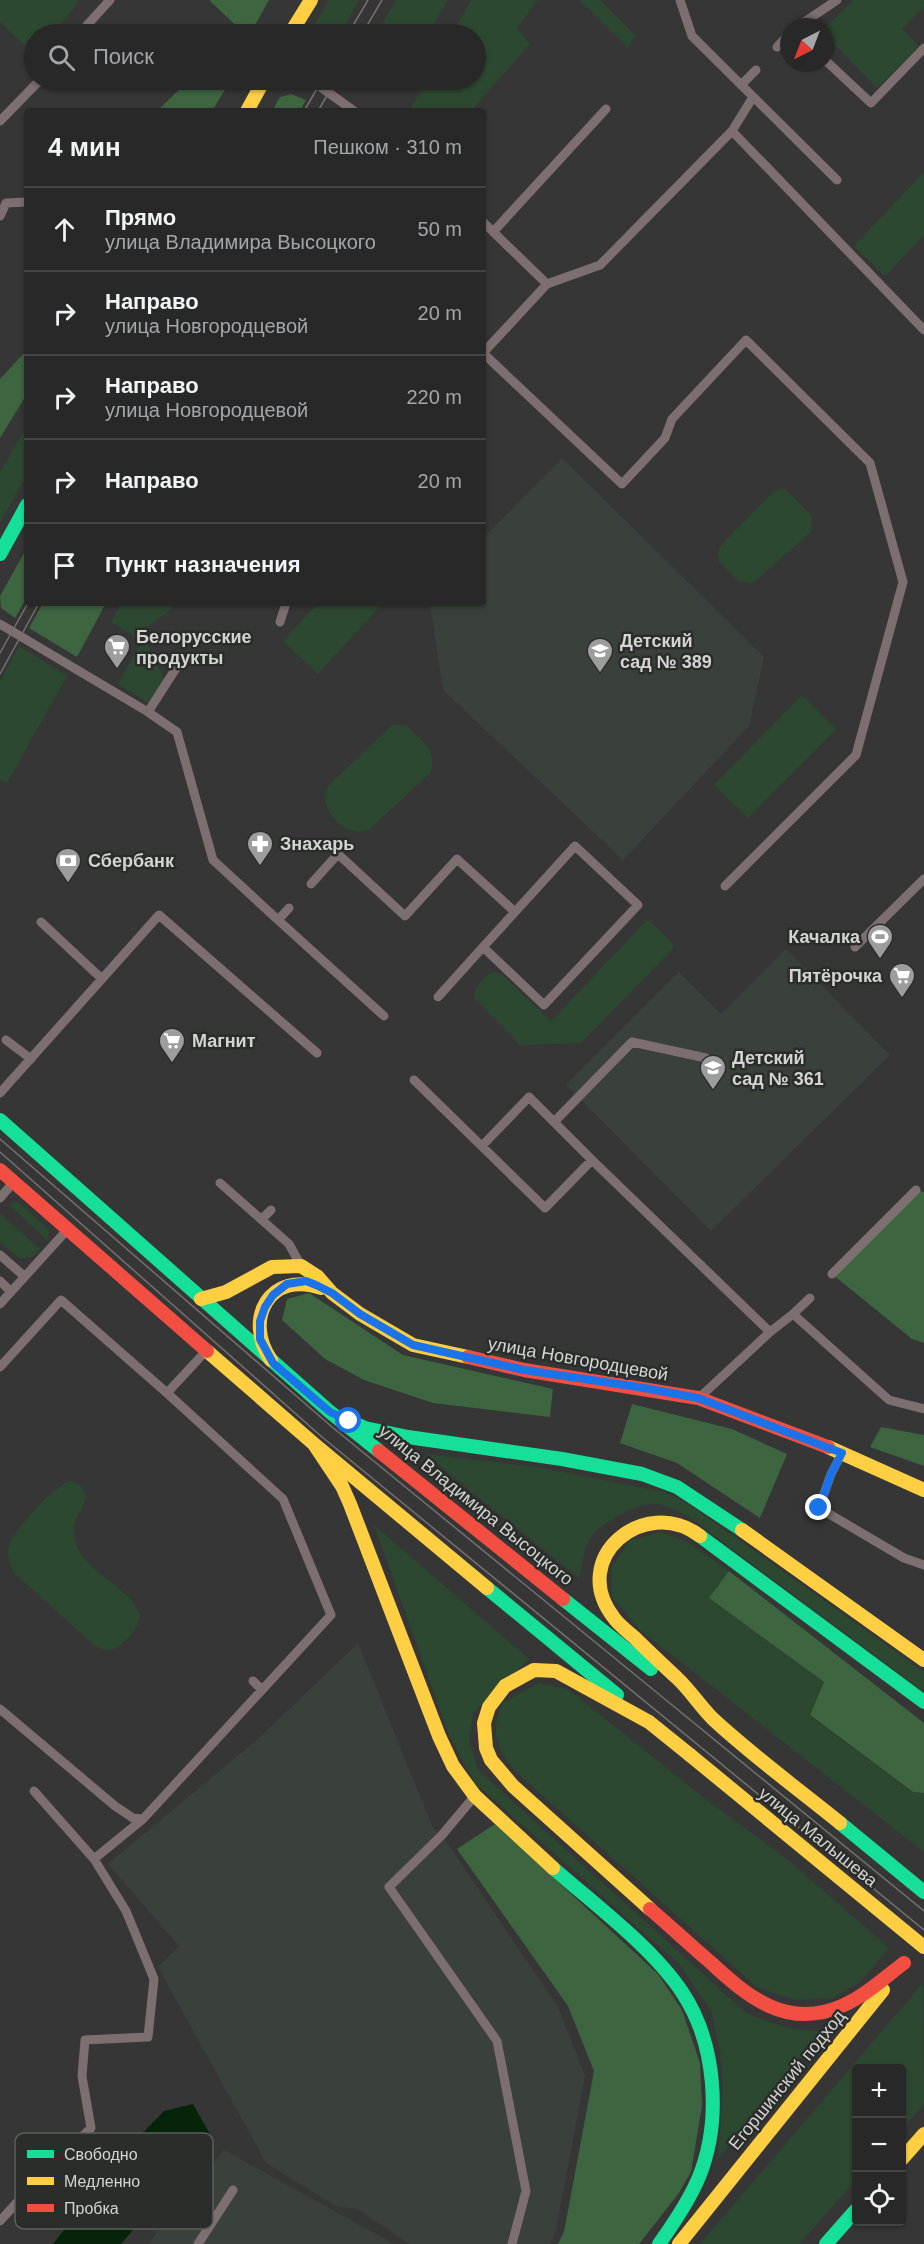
<!DOCTYPE html>
<html lang="ru">
<head>
<meta charset="utf-8">
<style>
	body { margin:0; font-family:Arial,sans-serif; background:#343434; color:#f1f3f6 }
	.controls { position:absolute; right:18px; bottom:18px; display:grid; overflow:hidden; border-radius:6px; box-shadow:0 2px 4px #0004 }
	.controls button { width:54px; height:54px; display:grid; place-items:center; padding:0; border:0; border-bottom:2px solid #444445; background:#282828; color:#f1f3f6; font:30px sans-serif }
	.compass { position:absolute; left:780px; top:18px; width:54px; height:54px; border-radius:50%; background:#282828; box-shadow:0 2px 4px #0004; rotate:222deg }
	.stop { position:absolute; width:18px; height:18px; margin:-14px; border:4px solid #1a73e8; border-radius:50%; background:#fff }
	.stop.end { background:#1a73e8; border-color:#fff; box-shadow:0 2px 6px #0008 }
	.list { margin:0; padding:0; list-style:none }
	h2 { display:flex; justify-content:space-between; align-items:center; height:78px; margin:0; padding:0 24px; font-size:26px }
	h2 small { font-size:20px; font-weight:400; color:#a5a6a8 }
	.list li { display:grid; grid-template-columns:39px 1fr auto; gap:18px; align-items:center; box-sizing:border-box; height:84px; padding:0 24px; border-top:2px solid #444445 }
	.list b { display:block; font-size:22px; white-space:nowrap }
	.list p { margin:0; font-size:20px; white-space:nowrap; color:#a5a6a8 }
	.list em { font-size:20px; font-style:normal; color:#a5a6a8 }
	.icon { flex:none; width:33px; height:33px; fill:none; stroke:currentColor; stroke-width:2; stroke-linecap:round; stroke-linejoin:round }
	.map { position:relative; flex:none; width:924px; height:2244px; overflow:hidden }
	.search { position:absolute; background:#282828; box-shadow:0 2px 4px #0004; left:24px; top:24px; width:462px; height:66px; display:flex; align-items:center; gap:15px; box-sizing:border-box; padding:0 21px; border-radius:33px; color:#a5a6a8; font-size:22px }
	.panel { position:absolute; background:#282828; box-shadow:0 2px 4px #0004; left:24px; top:108px; width:462px; height:498px; border-radius:6px }
	.map>svg:first-child { display:block }
</style>
</head>
<body>
<div class="map">
<svg width="924" height="2244" viewBox="0 0 924 2244">
	<rect width="100%" height="100%" fill="#363636"/>
	<path fill="#3a403a" d="M562,458L764,657L749,726L623,860L443,690L430,603H483V538Z
		M786,949L890,1055L711,1231L566,1085L679,972L721,1014Z
		M358,1643L433,1828L442,1835L558,2007L585,2075L556,2231L550,2244H410L357,2209L336,2206L266,2163L158,1967L179,1946L108,1864L258,1739Z
		M224,2150L394,2244H148Z"/>
	<path fill="#2d4830" d="M0,0H78V3L52,34H34V54L0,22Z
		M329,0H359L340,34H309Z
		M396,0H448L428,34H376Z
		M471,0H538L517,28L530,44L471,111H409L427,80H476V34H452Z
		M579,0H600L635,35L628,48Z
		M853,0H924V7L902,29L919,46L877,88L825,35V28Z
		M924,172V235L885,276L854,246Z
		M27,425V474L0,523V472Z
		M785,489L812,516L811,532L753,583L738,581L719,562L718,552L722,544L774,491Z
		M121,603H173L172,609L141,631L164,679L149,703L118,684L142,641L111,622Z
		M318,603H383L318,674L283,641Z
		M19,646L67,676L7,783L0,780V681Z
		M802,695L836,729L748,818L714,785Z
		M392,725L407,726C421,740 439,751 430,773L370,829C347,840 317,811 327,787Z
		M646,921H650L673,944L672,950L581,1043L520,1045L474,998C475,985 482,979 492,972L501,974L551,1021Z
		M18,1202L49,1230L47,1240L8,1204Z
		M0,1214L40,1249L32,1257L19,1258L0,1242Z
		M425,1454L543,1468L663,1492L684,1501L924,1672V1692L688,1516C678,1512 668,1506 658,1504C640,1501 599,1523 590,1539C582,1551 582,1565 580,1579Z
		M71,1481L81,1486L86,1496C84,1509 73,1518 74,1532C74,1570 131,1584 140,1615C140,1627 121,1650 108,1650C103,1650 99,1648 94,1645L15,1574C9,1564 6,1554 10,1543C16,1528 56,1483 71,1481Z
		M374,1525L529,1659L473,1713L469,1741L478,1770L745,2012C771,2024 794,2032 823,2031L718,2159L723,2087L720,2050L711,2011L679,1964L475,1783L449,1735Z
		M661,1532L689,1543L729,1571L709,1598L824,1682L810,1716L912,1792L924,1793V1852L641,1631L612,1597L611,1569L629,1541Z
		M539,1683L568,1689L704,1798L787,1859L889,1948L860,1982L833,1998L796,2000L758,1988L515,1771C495,1746 491,1733 502,1703Z
		M923,1983L924,2104L902,2129V2068H856V2180L799,2244H700Z"/>
	<path fill="#3c6540" d="M209,0H269L250,34H245Z
		M189,80H231L212,111H157Z
		M291,94L306,100L300,111H272L280,97Z
		M27,350V394L0,438V379Z
		M27,548V597L15,618L1,608L0,596Z
		M43,603H106L77,657L29,628Z
		M916,1190L924,1192V1343L912,1339L832,1274Z
		M309,1293L403,1355L553,1389L550,1417L433,1403L364,1380L325,1359L282,1320L287,1299Z
		M632,1404L732,1429L787,1454L760,1518L677,1463L620,1443Z
		M881,1427L924,1435V1466L870,1447Z
		M729,1571L924,1723V1793L913,1792L810,1715L824,1682L709,1598Z
		M495,1824L658,1974L682,2010L700,2063L702,2106L691,2172L679,2193L639,2244H558L564,2232L594,2071L568,2006L457,1849Z"/>
	<path fill="#052409" d="M193,2104L212,2138L121,2244H53L125,2151L164,2111Z"/>
	<g fill="none" stroke-linecap="round" stroke-linejoin="round">
		<path stroke="#7d6e6f" stroke-width="9" d="M680,0L692,36L837,180
			M797,27L837,0
			M79,34L110,0
			M777,47L789,34
			M825,60L871,103L924,48
			M311,80L354,111
			M741,85L756,70
			M0,121L40,80
			M732,131L924,330
			M0,216L6,203L27,202
			M483,222L547,284
			M493,232L606,109
			M280,622L286,603
			M0,624L148,712L177,732L213,860L278,920L289,908
			M148,712L180,662
			M311,884L338,854L405,916L457,859L515,912L575,846L638,905L544,1005L483,947L515,912
			M725,886L856,755L903,582L870,463L746,340L672,419L665,438L622,484L483,353L547,284L600,265L732,131L753,97
			M278,920L384,1016
			M41,922L102,979
			M855,947L924,879
			M438,997L483,947
			M6,1040L31,1059
			M414,1080L545,1208L592,1160L770,1332L700,1397
			M0,1093L159,915L317,1053
			M554,1122L632,1042L706,1058
			M482,1146L529,1097L592,1160
			M220,1183L289,1244L300,1264
			M0,1198L12,1184
			M262,1219L271,1210
			M0,1255L24,1276
			M832,1274L916,1190
			M0,1281L11,1292
			M0,1304L67,1230
			M793,1314L810,1298
			M770,1332L793,1314L889,1400L924,1409
			M0,1367L61,1300L167,1393L283,1499L331,1615L143,1819L133,1818L115,1806L0,1709
			M167,1393L205,1352
			M841,1455L831,1474L819,1508L904,1558L924,1565
			M253,1681L262,1690
			M473,1798L442,1835L389,1887L497,2041L526,2191L512,2244
			M94,1859L143,1819
			M0,2221L42,2175L91,2128L82,2076L85,2040L148,2037L154,1979L126,1911L94,1859L34,1791
			M198,2244L233,2190"/>
		<path stroke="#16e098" stroke-width="14" d="M0,554L27,505
			M0,1120L330,1412L379,1451
			M351,1422L365,1428L408,1437L562,1459L642,1474L677,1487L742,1530
			M700,1536L924,1702
			M487,1588L617,1695
			M563,1599L651,1669
			M840,1823L924,1892
			M553,1868C594,1904 652,1947 682,1992C716,2043 722,2120 699,2177C689,2201 674,2223 659,2244
			M826,2244L856,2210"/>
		<path stroke="#ffcf43" stroke-width="14" d="M290,34L311,0
			M247,111L264,80
			M201,1299L226,1292L272,1267L301,1266L318,1277L332,1293L360,1314L413,1345L468,1357
			M207,1351L314,1444L487,1588
			M271,1360C243,1319 270,1270 321,1288
			M314,1444L342,1486L350,1504L439,1736L453,1766L475,1796L553,1868
			M828,1447L924,1490
			M742,1530L924,1660
			M700,1536C645,1494 567,1558 614,1618C619,1625 627,1631 634,1637C648,1651 662,1664 677,1678C690,1690 700,1706 713,1719C753,1756 798,1789 840,1823
			M650,1909L513,1786L491,1760L486,1748L484,1723L489,1707L505,1686L534,1670L556,1671L649,1722L690,1755
			M902,2159L924,2134
			M679,2244L883,1990"/>
		<path stroke="#f24e42" stroke-width="14" d="M0,1170L207,1351
			M468,1357L524,1370L698,1398L828,1447
			M379,1451L563,1599
			M650,1909C670,1926 689,1944 709,1961C748,1997 787,2031 844,2005C866,1995 884,1978 904,1963"/>
		<path stroke="#767070" stroke-width="1.5" d="M348,34L368,0
			M362,34L382,0
			M304,111L322,80
			M318,111L336,80
			M0,653L28,603
			M0,674L39,603
			M0,1139L332,1427L924,1911
			M0,1152L322,1437L924,1930"/>
		<path stroke="#ffcf43" stroke-width="14" d="M690,1755L924,1947"/>
	</g>
	<g fill="none" stroke-linecap="round" stroke-linejoin="round">
		<path stroke="#1a73e8" stroke-width="8" d="M349,1421L330,1412L273,1363L260,1339V1321L265,1307L273,1295L287,1284L306,1281L316,1285L332,1293L360,1314L413,1345L524,1370L638,1387L698,1398L842,1453L831,1474L819,1508"/>
	</g>
	<defs>
		<symbol id="supermarket-pin" viewBox="-11 -11 22 30"><path d="M0 17L-7.5 6A9.5 9.5 0 1 1 7.5 6Z" fill="#9c9d9c" stroke="#2b2d2b"/><path d="M-6-5.5h2.5l.6 2H6L4.5 2H-2.5L-4.4-4H-6ZM-1.5 3.2a1.3 1.3 0 1 0 .1 0ZM3 3.2a1.3 1.3 0 1 0 .1 0Z" fill="#fff"/></symbol>
		<symbol id="school-pin" viewBox="-11 -11 22 30"><path d="M0 17L-7.5 6A9.5 9.5 0 1 1 7.5 6Z" fill="#9c9d9c" stroke="#2b2d2b"/><path d="M0-5L7-2L0 1L-7-2ZM-4 1L0 2.5L4 1V4Q0 6-4 4Z" fill="#fff"/></symbol>
		<symbol id="pharmacy-pin" viewBox="-11 -11 22 30"><path d="M0 17L-7.5 6A9.5 9.5 0 1 1 7.5 6Z" fill="#9c9d9c" stroke="#2b2d2b"/><path d="M-2-6h4v4h4v4h-4v4h-4v-4h-4v-4h4Z" fill="#fff"/></symbol>
		<symbol id="bank-pin" viewBox="-11 -11 22 30"><path d="M0 17L-7.5 6A9.5 9.5 0 1 1 7.5 6Z" fill="#9c9d9c" stroke="#2b2d2b"/><path d="M-6-4H6V4H-6ZM0-2.3a2.3 2.3 0 1 0 0 4.6a2.3 2.3 0 1 0 0-4.6Z" fill="#fff"/></symbol>
		<symbol id="stadium-pin" viewBox="-11 -11 22 30"><path d="M0 17L-7.5 6A9.5 9.5 0 1 1 7.5 6Z" fill="#9c9d9c" stroke="#2b2d2b"/><path d="M0-5a6.5 5 0 1 0 0 10a6.5 5 0 1 0 0-10ZM-3.5-1.8h7v3.6h-7Z" fill="#fff"/></symbol>
	</defs>
	<g fill-rule="evenodd">
		<use href="#supermarket-pin" x="102" y="632" width="30" height="40"/>
		<use href="#school-pin" x="585" y="636" width="30" height="40"/>
		<use href="#pharmacy-pin" x="245" y="829" width="30" height="40"/>
		<use href="#bank-pin" x="53" y="846" width="30" height="40"/>
		<use href="#stadium-pin" x="865" y="922" width="30" height="40"/>
		<use href="#supermarket-pin" x="887" y="961" width="30" height="40"/>
		<use href="#supermarket-pin" x="157" y="1026" width="30" height="40"/>
		<use href="#school-pin" x="698" y="1053" width="30" height="40"/>
	</g>
	<g text-anchor="middle" stroke-width="5" stroke-linejoin="round" paint-order="stroke">
		<g font-size="18" font-weight="bold" fill="#d3d4d3" stroke="#2b2d2b" text-anchor="start">
			<text x="136" y="643">Белорусские<tspan x="136" dy="21">продукты</tspan></text>
			<text x="620" y="647">Детский<tspan x="620" dy="21">сад № 389</tspan></text>
			<text x="280" y="850">Знахарь</text>
			<text x="88" y="867">Сбербанк</text>
			<text x="860" y="943" text-anchor="end">Качалка</text>
			<text x="882" y="982" text-anchor="end">Пятёрочка</text>
			<text x="192" y="1047">Магнит</text>
			<text x="732" y="1064">Детский<tspan x="732" dy="21">сад № 361</tspan></text>
		</g>
		<g font-size="18" fill="#d3d4d3" stroke="#2b2d2b">
			<text transform="translate(578 1359) rotate(10)" y="6">улица Новгородцевой</text>
			<text transform="translate(476 1505) rotate(39)" y="6">улица Владимира Высоцкого</text>
			<text transform="translate(818 1837) rotate(39)" y="6">улица Малышева</text>
			<text transform="translate(787 2080) rotate(-51)" y="6">Егоршинский подход</text>
		</g>
	</g>
	<rect x="15" y="2133" width="198" height="96" rx="9" fill="#2b2d2b" stroke="#5d5f5d" stroke-width="1.5"/>
	<rect x="27" y="2150" width="27" height="8" fill="#16e098"/>
	<rect x="27" y="2177" width="27" height="8" fill="#ffcf43"/>
	<rect x="27" y="2204" width="27" height="8" fill="#f24e42"/>
	<g font-size="16" fill="#d3d4d3">
		<text x="64" y="2160">Свободно</text>
		<text x="64" y="2187">Медленно</text>
		<text x="64" y="2214">Пробка</text>
	</g>
</svg>
<div class="controls">
<button>+</button>
<button>−</button>
<button><svg class="icon" aria-label="locate" viewBox="0 0 24 24"><circle cx="12" cy="12" r="6"/><path d="M12 2v4M12 18v4M2 12h4M18 12h4"/></svg></button>
</div>
<svg class="compass" viewBox="-18 -18 36 36"><path d="M0-13l5 13h-10z" fill="#e53935"/><path d="M0 13l5-13h-10z" fill="#a5a6a8"/></svg>
<div class="stop" style="left:349px;top:1421px"></div>
<div class="stop end" style="left:819px;top:1508px"></div>
<div class="search"><svg class="icon" aria-label="search" viewBox="0 0 24 24"><circle cx="10" cy="10" r="6"/><path d="M15 15l6 6"/></svg>Поиск</div>
<section class="panel">
<h2>4 мин<small>Пешком · 310 m</small></h2>
<ul class="list">
<li><svg class="icon" aria-label="ahead" viewBox="0 0 24 24"><path d="M12 20V5M6 11l6-6 6 6"/></svg><div><b>Прямо</b><p>улица Владимира Высоцкого</p></div><em>50 m</em></li>
<li><svg class="icon" aria-label="right" viewBox="0 0 24 24"><path d="M7 20v-9h11M14 6l5 5-5 5"/></svg><div><b>Направо</b><p>улица Новгородцевой</p></div><em>20 m</em></li>
<li><svg class="icon" aria-label="right" viewBox="0 0 24 24"><path d="M7 20v-9h11M14 6l5 5-5 5"/></svg><div><b>Направо</b><p>улица Новгородцевой</p></div><em>220 m</em></li>
<li><svg class="icon" aria-label="right" viewBox="0 0 24 24"><path d="M7 20v-9h11M14 6l5 5-5 5"/></svg><div><b>Направо</b></div><em>20 m</em></li>
<li><svg class="icon" aria-label="arrive" viewBox="0 0 24 24"><path d="M6 21V4h12l-3 4 3 4H6"/></svg><div><b>Пункт назначения</b></div></li>
</ul>
</section>
</div>
</body>
</html>
